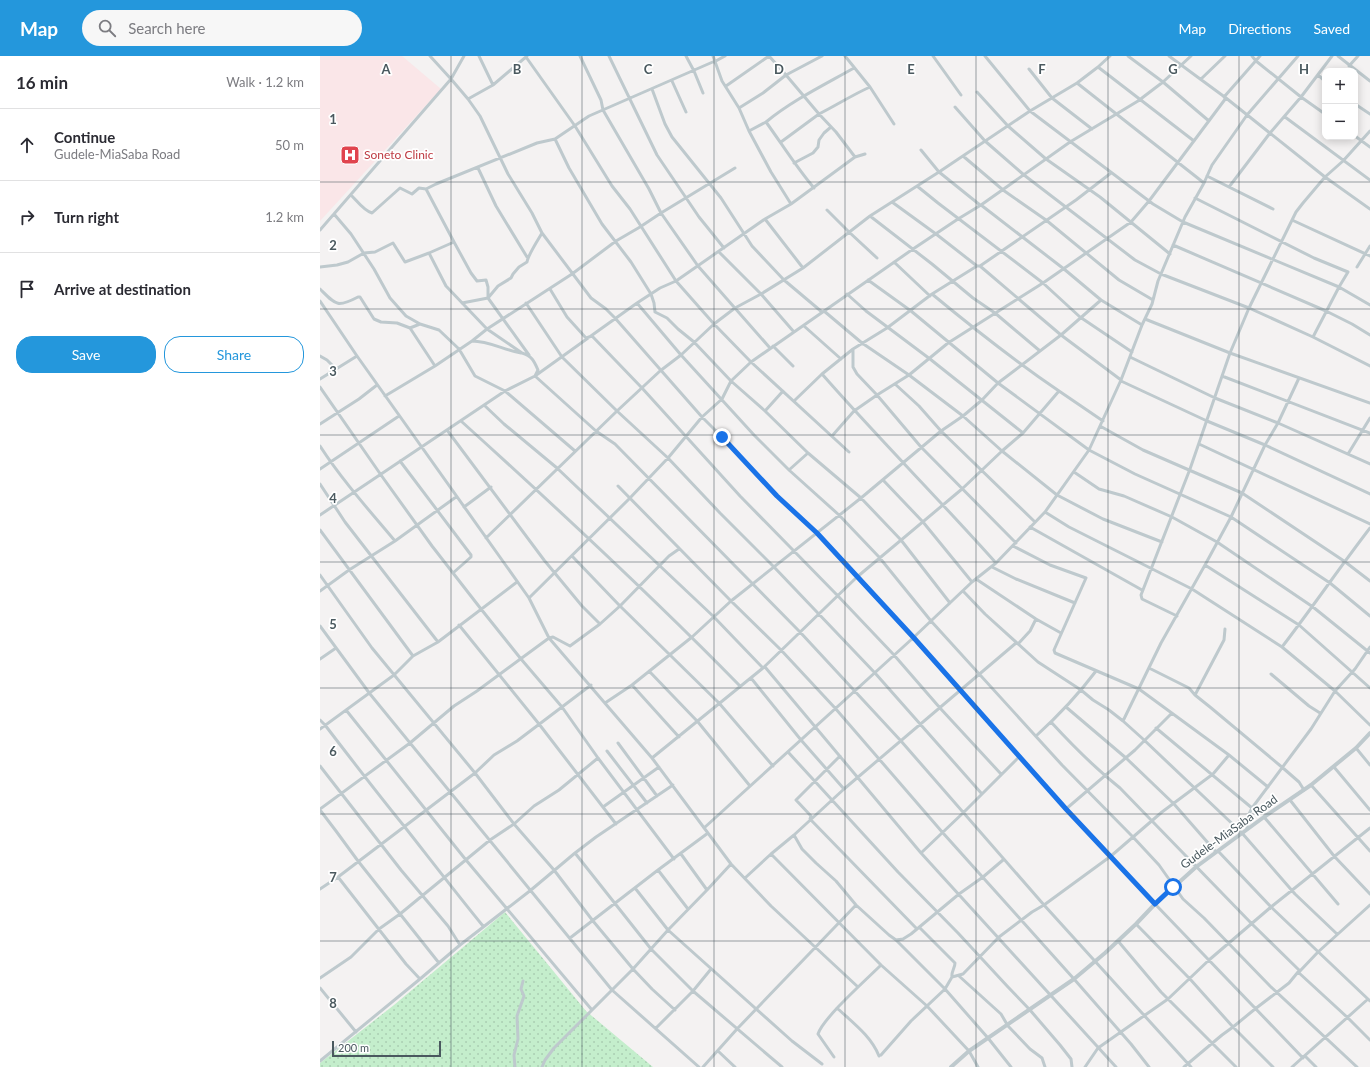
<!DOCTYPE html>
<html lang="en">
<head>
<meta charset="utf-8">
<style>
	body { margin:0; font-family:Lato,sans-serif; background:#f7f7f7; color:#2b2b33 }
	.controls { position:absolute; right:12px; top:12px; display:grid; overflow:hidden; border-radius:8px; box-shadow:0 2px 10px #0003 }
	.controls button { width:36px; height:36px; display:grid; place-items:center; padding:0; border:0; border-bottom:1px solid #e1e1e2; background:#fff; color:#2b2b33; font:20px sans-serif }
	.scale { position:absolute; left:12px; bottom:10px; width:109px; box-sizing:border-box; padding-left:4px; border:2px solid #4a595f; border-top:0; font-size:11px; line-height:14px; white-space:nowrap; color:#4a595f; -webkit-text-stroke:3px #fff; paint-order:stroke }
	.stop { position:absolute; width:12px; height:12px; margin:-9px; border:3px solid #1a73e8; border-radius:50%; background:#fff }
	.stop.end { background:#1a73e8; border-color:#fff; box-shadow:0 1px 4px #0008 }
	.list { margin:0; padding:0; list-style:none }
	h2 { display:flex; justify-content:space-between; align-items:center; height:52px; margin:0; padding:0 16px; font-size:17px }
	h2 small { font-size:13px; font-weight:400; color:#7c7c81 }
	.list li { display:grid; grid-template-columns:26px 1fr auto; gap:12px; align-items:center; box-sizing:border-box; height:72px; padding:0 16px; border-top:1px solid #e1e1e2 }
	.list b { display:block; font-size:15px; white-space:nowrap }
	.list p { margin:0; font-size:13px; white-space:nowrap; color:#7c7c81 }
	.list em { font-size:13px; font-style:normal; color:#7c7c81 }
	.actions { display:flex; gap:8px; padding:12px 16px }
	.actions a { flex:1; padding:9px 0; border:1px solid #2497dc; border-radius:16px; text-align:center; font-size:14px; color:#2497dc }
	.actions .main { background:#2497dc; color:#fff }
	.icon { flex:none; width:22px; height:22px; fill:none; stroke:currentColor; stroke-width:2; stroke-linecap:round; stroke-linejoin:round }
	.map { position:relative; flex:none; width:1050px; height:1011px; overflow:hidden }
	header { display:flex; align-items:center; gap:24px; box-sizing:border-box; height:56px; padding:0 20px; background:#2497dc; color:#fff }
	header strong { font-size:19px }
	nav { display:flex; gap:22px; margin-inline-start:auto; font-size:14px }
	.search { width:280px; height:36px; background:#f7f7f7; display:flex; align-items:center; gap:10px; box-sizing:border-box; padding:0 14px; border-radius:22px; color:#7c7c81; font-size:15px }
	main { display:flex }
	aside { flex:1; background:#fff }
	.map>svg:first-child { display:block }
</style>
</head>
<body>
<header>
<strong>Map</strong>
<div class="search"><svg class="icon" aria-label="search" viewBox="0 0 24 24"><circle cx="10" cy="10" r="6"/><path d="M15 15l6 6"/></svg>Search here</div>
<nav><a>Map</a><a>Directions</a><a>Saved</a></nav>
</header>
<main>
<aside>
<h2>16 min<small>Walk · 1.2 km</small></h2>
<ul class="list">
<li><svg class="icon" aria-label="ahead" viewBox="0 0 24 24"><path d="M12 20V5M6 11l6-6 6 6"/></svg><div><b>Continue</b><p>Gudele-MiaSaba Road</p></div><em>50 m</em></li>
<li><svg class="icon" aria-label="right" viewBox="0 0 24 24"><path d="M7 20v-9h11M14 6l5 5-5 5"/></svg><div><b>Turn right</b></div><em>1.2 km</em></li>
<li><svg class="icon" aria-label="arrive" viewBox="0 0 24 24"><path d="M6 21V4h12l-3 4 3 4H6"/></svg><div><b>Arrive at destination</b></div></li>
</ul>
<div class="actions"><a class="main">Save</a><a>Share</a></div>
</aside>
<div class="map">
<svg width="1050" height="1011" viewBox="0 0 1050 1011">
	<defs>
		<pattern id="grass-dots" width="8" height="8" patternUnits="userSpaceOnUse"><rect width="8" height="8" fill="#c4eecc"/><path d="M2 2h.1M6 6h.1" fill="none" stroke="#aaceb2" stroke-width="1.8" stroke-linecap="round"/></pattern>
	</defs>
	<rect width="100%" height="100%" fill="#f4f2f2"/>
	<path fill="#fae6e8" d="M0,0H82L121,33L0,165Z"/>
	<path fill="url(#grass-dots)" d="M185,856L266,955L333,1011H0V1007L74,949Z"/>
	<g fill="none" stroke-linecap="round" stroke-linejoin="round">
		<path stroke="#bec9cd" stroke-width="3" d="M110,0L131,23L144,0
			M159,0L173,29L148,43L160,60L188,118L212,157L222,177L271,242L286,253L295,262L382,361L402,381L457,440L497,477L593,582L746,753L791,800L835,848L983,1002
			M260,0L281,44L283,54L329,133L341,157L378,210L450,292
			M289,0L337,99L379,161L404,192
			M366,0L374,15L383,37
			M393,0L402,25L419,52L429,75L451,116L471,148
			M449,0L466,19L502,0
			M525,0L550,31
			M613,0L641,39
			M665,0L710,55L833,148L863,166L1019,231L993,281
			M808,0L843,26L889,65
			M849,0L906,42L1005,121L1050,153
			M932,0L936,5L981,41L1005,58
			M1018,0L1050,25
			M206,1L255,70L292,130L310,153L356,225L394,268L431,306L529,396
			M394,6L405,0
			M1029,10L1038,0
			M778,11L874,85
			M709,13L732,42L772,73
			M998,19L1005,25
			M881,23L905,0
			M352,25L366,56
			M757,27L884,127
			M173,29L207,0
			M406,30L449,0
			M332,33L345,68L352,81L401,142L432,190L464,224L502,256
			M657,36L688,70L726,103L780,141L850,198
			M904,41L940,0
			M1035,48L1050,58
			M635,51L665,85L704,119L815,204L841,218L929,252L993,281L1050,310
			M419,52L443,37L466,19L499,58C517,49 532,39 550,31L574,68
			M965,61L1050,124
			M446,66C473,44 504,29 534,12
			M429,75L446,66C462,88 476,111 494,132
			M1035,80L1050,91
			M235,83L249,112L282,168L311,206L331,238L334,247L335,256L347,262L358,273L374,286L411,325L445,355L488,397L541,442L581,484L630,547
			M461,86L499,58L516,76L535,101
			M601,94L619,116L660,149
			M643,100L683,134L726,164L799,224L833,244
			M474,107L493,97L498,91L499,84L504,77L511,71
			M158,112L176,150L207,201
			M887,120L953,153
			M597,130L618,147L723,227L760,261L812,296
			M909,131L950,77L981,41L1012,0
			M106,133L134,186
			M31,139C37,145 44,155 52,157L80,132L92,138L99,132L106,133L116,128L217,87L235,83L269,60L395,5
			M875,142L994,202L1028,216L1019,231L1050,249
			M572,146L616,178L657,210
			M507,154L529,176L557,202
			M14,158L31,178L54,213L70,242L86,260L100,268L119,274L139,293L155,320L185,335L255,395
			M550,160L612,208L653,242L675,257L720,295
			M445,163L483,212
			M972,164L1050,200
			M0,174L131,23L148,43
			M853,189L1006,255L1032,268L1050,279
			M399,196L441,238L474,276
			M109,197L126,230L167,273L202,297C212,300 214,305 218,314L215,320L276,375L295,388L480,576L581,685L724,849L871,1011
			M574,206L610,240
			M660,210L741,279L801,324
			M0,211L17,209L28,206L44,197L55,196L73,187L85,206L109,197L134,186L151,217L157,225L166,224L168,231V242L209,299
			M1037,211L1050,190
			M548,224L591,255L678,327L769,394L815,418L911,461L1010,527L1050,560
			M0,233C16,249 17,252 38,241H40L54,263L61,266L77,267L90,272L100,268
			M230,233L247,261L266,282L272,280L322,332L420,440L518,540L574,599L620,652L681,718
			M527,238L546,255L610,303L703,377
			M781,244L822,269
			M0,245L37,300L209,542L229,582L332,702L411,808L451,850L538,931
			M142,247L168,242L178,230L191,222L193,218L199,211L207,206C208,199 218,184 222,177
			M206,247L242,301L297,355L348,402L400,457L454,511L555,617L662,738
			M317,247L361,299L434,379L469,414L519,459L559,501L611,565L742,709L813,781L839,809L863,843L884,862L950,930L1037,1011
			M504,255L542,287L589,319L643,360L682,395L737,439L783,463L842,486
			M825,263L910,297L1050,347
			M484,270L521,303
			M90,272L115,310
			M152,285C169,285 184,294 201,297
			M453,290L473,310
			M533,293V311L537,318L557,339L601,391L696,487
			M0,300L7,304L16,313
			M810,301L895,342L958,367L1050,408
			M502,318C558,382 619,443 676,507
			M902,320L1050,377
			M0,323L37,300
			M801,325L887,365L945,389L1050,438
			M575,328L599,350L621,375L715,466
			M0,331L61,419L112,490L161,553L201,603L242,651L278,702L354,803
			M739,335L783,365
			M65,340L115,310L152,285L167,273L252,218L296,185L320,171L341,157L415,112
			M474,345L502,318L533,293L567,272L612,238L657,210H660L756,144L791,117
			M164,349L184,368L237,412L340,510L393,560L443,612
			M445,355L463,335
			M141,365C236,451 330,538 420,630
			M0,368L39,343L57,329
			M780,370L823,394L922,437L1024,505L1050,525
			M127,374L224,504L262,550L280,568
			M512,380L534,355L557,339L589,319L628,287L723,227L811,166L829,145L906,42
			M879,388L1050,468
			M0,390C22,424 49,454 75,485
			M1028,398L1050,362
			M80,405L151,499V501L133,517
			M0,413L79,360
			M469,414L488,397
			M754,416L779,433L804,440L852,461L897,486L993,551L1050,597
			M563,424L603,466L652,526
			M0,428L25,466L118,586
			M298,430L411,545L461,594L515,652L623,777L754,923L811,988L829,1011
			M144,451L171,431
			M725,456L749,471L872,533L962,591L1015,635L1050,669
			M0,459L185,335L215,320L317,247L340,232L356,225L445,163L471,148L535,101L545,98
			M710,471L822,534
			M0,474L93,600
			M166,482L297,355L340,315L361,299L394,268L415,252L441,238L483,212L550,160L619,116L710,55L757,27L778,11L790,0
			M693,490L730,509L766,522L734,594L735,597L819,633L909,699L948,731
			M252,500L300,550L399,647L453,710
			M885,509L911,461L945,389L958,367L979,322
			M672,511L696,523L755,547
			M0,519L52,592L155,717L194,768L234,814L273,865L313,913L332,933L355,954
			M656,523L716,563L741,577
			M0,535L29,514L75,485L136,441
			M643,535L665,558L718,606L761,634L773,644L789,654L803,665L823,683L922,777L975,838L1017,878
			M209,542L309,443L348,402L382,361L402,343L411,325L431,306L593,193L638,163L661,149L750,86L818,45L843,26L871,0
			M857,560L822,543L821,539L870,413L910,297L929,252L976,156L983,147L1005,121L1023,105L1050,75
			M139,569L219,668L296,768
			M0,570L50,638L292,934L379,1011
			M962,591C992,552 1020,511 1050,472
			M0,603L16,592
			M445,611L601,797L796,1011
			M829,612L869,632L875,639L890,651L963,712L979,726L984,734
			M329,615L378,666L430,730
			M951,618L989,650L1000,657
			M431,622L481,684L524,733
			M312,629L359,681
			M875,639L904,584L905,573
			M285,647L312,629L372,581L411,545L541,442L621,375L643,360L662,344L678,327L741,279L781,244L744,213L661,149
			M746,651L806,702L854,748L896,796
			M26,654L146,804L272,954
			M0,664L5,669C31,703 57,737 84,770C110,803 136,837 163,870
			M803,665L841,587L885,509L979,569L1050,632
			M731,666C753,690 775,712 800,732L932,868L980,915L978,916L1027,961L1050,984
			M836,672L932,752
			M0,673L74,619L93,600L118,586L197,526
			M716,680C738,660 758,639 776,615
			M298,687L337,740
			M1036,692L1050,709
			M287,695L327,747
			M468,696L578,816L638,877L688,931L710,954L740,989L751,1003L752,1011
			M520,700L476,744L491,760L490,763L597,873
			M332,702L443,612L537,521L642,433L682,395L703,377L739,335C695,305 653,272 612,238
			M0,710L81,814L128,870L140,889
			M1014,711L1050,754
			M991,729L1050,795
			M970,744L1014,800L1050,838
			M283,751L339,711
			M0,753L90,687L134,650L157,635L229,582L233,581L250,590L280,568L300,550L349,500L359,493
			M746,753L815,694L852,657
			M0,754L16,775L38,805L119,907
			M944,761L1018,848
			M384,772L593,582L652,526L676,507L725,456L769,394L801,324L822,269L832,248L838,225L865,161L884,127L892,109L927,59L978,0
			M927,773V762L932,752L991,673L1015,635L1035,613L1050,591
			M474,779L482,793L496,807L516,825L536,849L569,879L576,884L583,883L591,878L639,838L663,821L683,804
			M898,795L951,851L1050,945
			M255,797L331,893L373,935L462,1011
			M601,797L643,757L700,700
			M361,798L387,834
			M451,798L561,909L607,950L649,995L658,1011
			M338,814L368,853
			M18,821L86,908L100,923
			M425,822L451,798L474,779L524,733L696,587L698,588L710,575L716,563
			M315,832L348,874L472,985L502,1008
			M0,833L18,821L155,717L174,699L197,685L271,629
			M816,868L870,923L913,971L953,1011
			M599,871L635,907C635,912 631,916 632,921
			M250,882L338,814L388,777
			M576,884L625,933L668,982L691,1011
			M798,885L841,936L916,1011
			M980,915L998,896L1050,849
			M639,920L681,958L688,970L710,993L722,1002L725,1011
			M0,922L31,901L59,873L80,858L170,784L194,768L214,750L239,734L278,702
			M0,932L36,976
			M517,952C533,967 551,980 559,1000
			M336,972L373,935L391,913
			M398,995L415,1011
			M561,999L591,965L625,933L632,921L643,918L679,881L712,856L724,849L791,800L842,756L893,718L909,699
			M985,1000L996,1011
			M514,1001L498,978C503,962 547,923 561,909
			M0,1005L100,923L140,889L211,834L255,797L276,781L353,729
			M195,1011L194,999L198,983L197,960L204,940L201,933L203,925
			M222,1011L225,1004L234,992L313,913L348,874L387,834L411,808
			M383,1011L417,973L536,849
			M765,1011L778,992L848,943L889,904L951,851L1050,772
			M864,1011L902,979L913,971L935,953L969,927L978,916
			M972,1011L1048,943"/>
		<path stroke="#bec9cd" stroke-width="4" d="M631,1011L649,995L754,923L785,897L816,868L835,848L876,811L944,761L991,729L1036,692L1050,677"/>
	</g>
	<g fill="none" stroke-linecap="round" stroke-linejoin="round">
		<path stroke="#1a73e8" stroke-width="5" d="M402,381L457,440L497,477L594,582L746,753L835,848L853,831"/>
	</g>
	<path fill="none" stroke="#4a595f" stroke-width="1" stroke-opacity="0.55" d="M131,0V1011M262,0V1011M394,0V1011M525,0V1011M656,0V1011M788,0V1011M919,0V1011M0,126H1050M0,253H1050M0,379H1050M0,506H1050M0,632H1050M0,758H1050M0,885H1050"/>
	<defs>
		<symbol id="hospital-square" viewBox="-11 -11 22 22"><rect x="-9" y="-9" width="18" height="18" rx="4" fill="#e0444e" stroke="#fff"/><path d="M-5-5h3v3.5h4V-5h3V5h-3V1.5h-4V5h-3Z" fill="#fff"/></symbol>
	</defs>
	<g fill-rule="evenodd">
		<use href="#hospital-square" x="19" y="88" width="22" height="22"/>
	</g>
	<g text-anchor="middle" stroke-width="3.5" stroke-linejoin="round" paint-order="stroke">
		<g font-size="12" fill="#be3a42" stroke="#fff" text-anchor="start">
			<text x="44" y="103">Soneto Clinic</text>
		</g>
		<g font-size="12" fill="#4a595f" stroke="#fff">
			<text transform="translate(909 776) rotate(-36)" y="4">Gudele-MiaSaba Road</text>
		</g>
	</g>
	<g font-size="13" text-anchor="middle" font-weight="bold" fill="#4a595f" stroke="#fff" stroke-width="3.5" stroke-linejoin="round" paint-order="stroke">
		<text x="66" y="18">A</text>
		<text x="197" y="18">B</text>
		<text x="328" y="18">C</text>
		<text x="459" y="18">D</text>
		<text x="591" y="18">E</text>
		<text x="722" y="18">F</text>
		<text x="853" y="18">G</text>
		<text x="984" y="18">H</text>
		<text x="13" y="68">1</text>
		<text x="13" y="194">2</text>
		<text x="13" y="320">3</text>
		<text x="13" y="447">4</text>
		<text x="13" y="573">5</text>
		<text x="13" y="700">6</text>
		<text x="13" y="826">7</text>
		<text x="13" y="952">8</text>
	</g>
</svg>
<div class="controls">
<button>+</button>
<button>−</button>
</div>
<div class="scale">200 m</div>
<div class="stop" style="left:853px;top:831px"></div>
<div class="stop end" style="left:402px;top:381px"></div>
</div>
</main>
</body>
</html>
